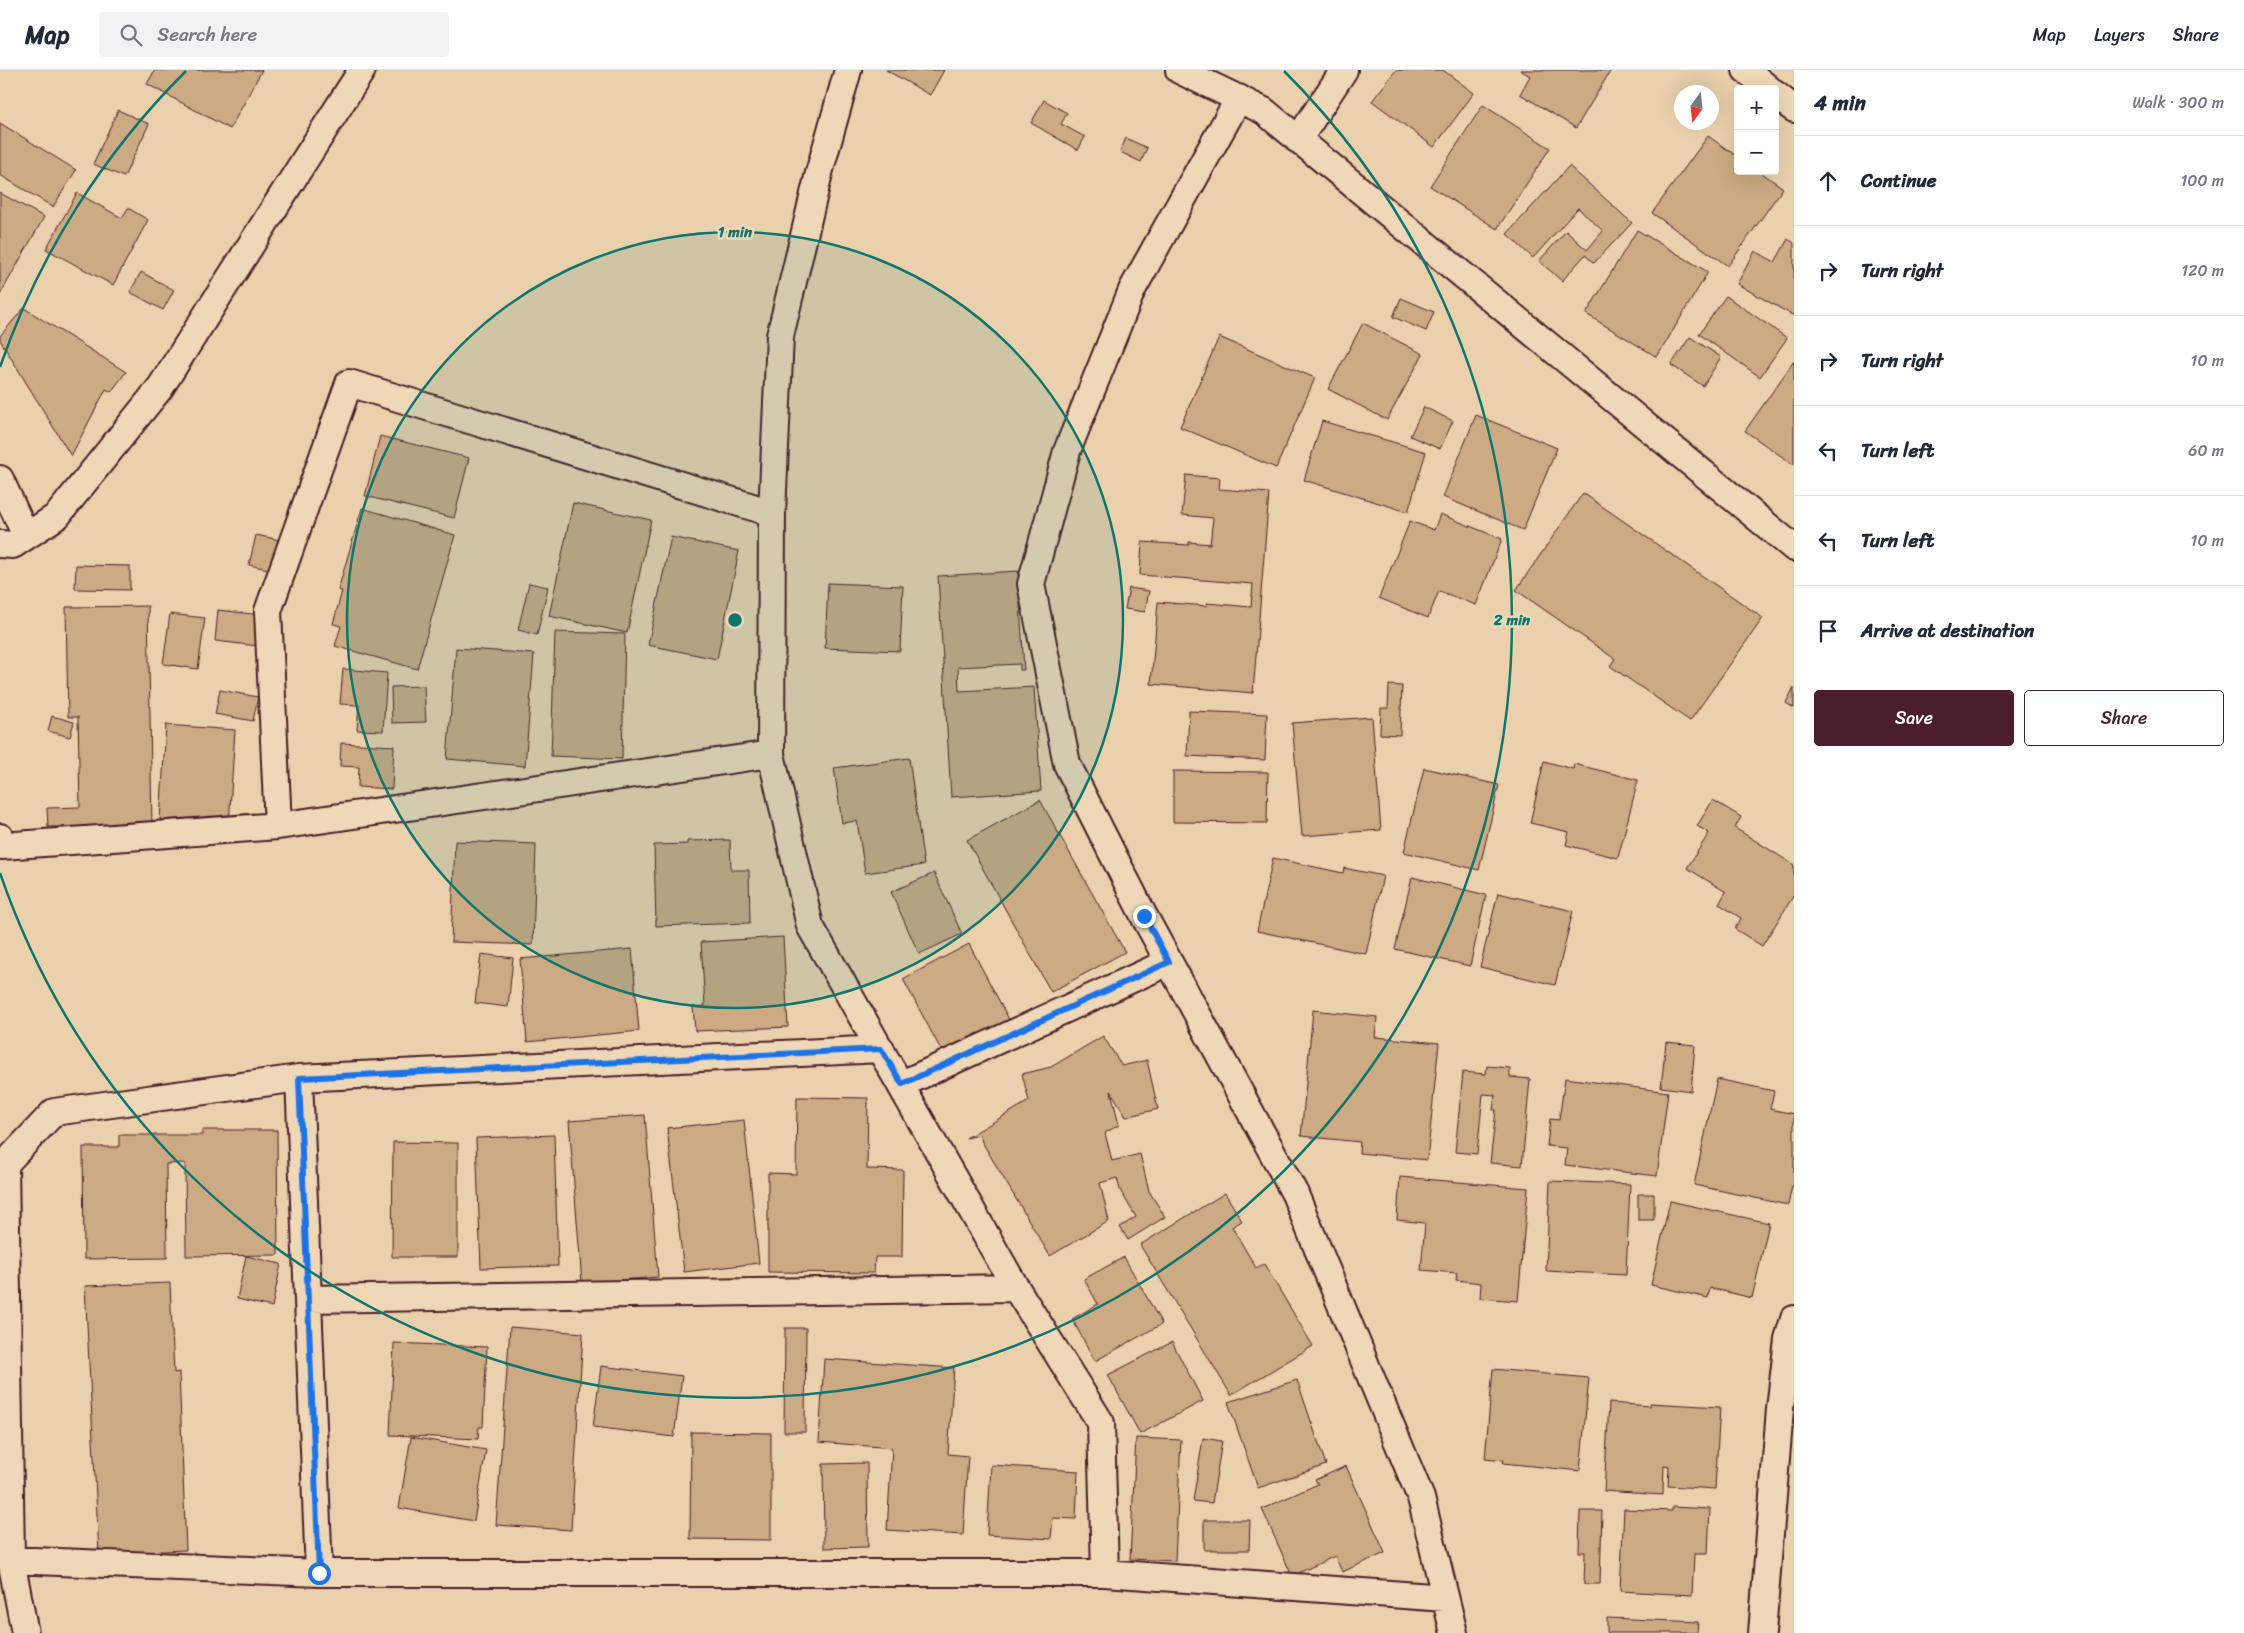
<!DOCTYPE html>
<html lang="en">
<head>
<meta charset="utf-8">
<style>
	body { margin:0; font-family:Sriracha,sans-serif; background:#f2f2f3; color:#1f2937 }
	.controls { position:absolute; right:15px; top:15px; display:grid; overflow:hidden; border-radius:5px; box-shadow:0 5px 20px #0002 }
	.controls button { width:45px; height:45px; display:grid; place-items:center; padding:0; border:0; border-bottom:1px solid #e0e1e3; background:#fff; color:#1f2937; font:25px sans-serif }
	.compass { position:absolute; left:1674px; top:15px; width:45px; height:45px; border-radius:50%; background:#fff; box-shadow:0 5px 20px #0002; rotate:195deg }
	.stop { position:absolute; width:15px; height:15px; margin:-11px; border:4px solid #1a73e8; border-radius:50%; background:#fff }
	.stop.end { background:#1a73e8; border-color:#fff; box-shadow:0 1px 5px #0008 }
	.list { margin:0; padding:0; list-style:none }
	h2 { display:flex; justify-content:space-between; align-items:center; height:65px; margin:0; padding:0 20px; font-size:21px }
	h2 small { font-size:16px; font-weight:400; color:#747a83 }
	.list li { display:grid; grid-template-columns:32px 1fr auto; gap:15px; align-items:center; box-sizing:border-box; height:90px; padding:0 20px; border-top:1px solid #e0e1e3 }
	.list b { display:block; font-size:19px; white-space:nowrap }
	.list em { font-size:16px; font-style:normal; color:#747a83 }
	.actions { display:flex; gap:10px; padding:15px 20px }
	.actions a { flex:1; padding:11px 0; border:1px solid #4a1f2b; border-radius:5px; text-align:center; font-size:18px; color:#4a1f2b }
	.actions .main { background:#4a1f2b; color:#fff }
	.icon { flex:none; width:28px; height:28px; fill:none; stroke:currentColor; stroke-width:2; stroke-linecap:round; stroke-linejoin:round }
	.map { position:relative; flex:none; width:1794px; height:1563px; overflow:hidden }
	header { display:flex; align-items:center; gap:30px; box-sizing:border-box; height:70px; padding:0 25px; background:#fff; border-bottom:1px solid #e0e1e3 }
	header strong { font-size:24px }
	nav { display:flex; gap:28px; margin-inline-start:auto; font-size:18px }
	.search { width:350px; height:45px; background:#f2f2f3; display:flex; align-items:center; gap:12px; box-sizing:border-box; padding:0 18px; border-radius:5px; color:#747a83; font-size:19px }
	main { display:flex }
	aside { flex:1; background:#fff }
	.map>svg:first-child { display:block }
</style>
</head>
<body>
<header>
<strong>Map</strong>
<div class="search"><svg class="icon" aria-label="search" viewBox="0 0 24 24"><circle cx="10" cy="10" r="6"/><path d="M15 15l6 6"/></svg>Search here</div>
<nav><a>Map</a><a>Layers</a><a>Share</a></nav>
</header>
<main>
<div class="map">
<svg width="1794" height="1563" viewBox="0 0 1794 1563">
	<rect width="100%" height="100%" fill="#ead1ac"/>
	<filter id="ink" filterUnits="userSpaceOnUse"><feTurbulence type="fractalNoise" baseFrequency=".02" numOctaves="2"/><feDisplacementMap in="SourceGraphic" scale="10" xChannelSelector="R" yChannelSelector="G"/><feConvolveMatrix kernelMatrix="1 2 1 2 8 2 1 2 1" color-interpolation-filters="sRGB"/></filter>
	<g filter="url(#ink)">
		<path fill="#cbaa84" stroke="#4a1f2b" d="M155,0H262L230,59L147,14Z
			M886,0H944L930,25Z
			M1396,0H1443L1474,23L1434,77L1372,31Z
			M1520,0H1611L1576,58L1520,24L1530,6Z
			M1044,30L1067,43L1061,54L1085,67L1078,80L1031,53Z
			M1483,35L1550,78L1497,159L1430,116Z
			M118,40L149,54L124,107L93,94Z
			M0,53L76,100L53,137L0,105Z
			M1708,66L1738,87V101H1759L1783,118L1728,196L1652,143Z
			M1126,68L1147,78L1141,92L1120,82Z
			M1569,96L1632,153L1594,193L1585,185L1562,211L1539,191L1566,161L1587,180L1603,161L1578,138L1533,188L1507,164Z
			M0,123L44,147L0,225Z
			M77,123L122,148L128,138L148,150L113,215L46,179Z
			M1637,160L1708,202L1657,287L1586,244Z
			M1788,169L1794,173V246L1737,214L1755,181L1775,192Z
			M141,202L174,220L163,240L130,222Z
			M1726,226L1787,268L1760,307L1699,264Z
			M1401,228L1434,242L1426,261L1393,247Z
			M24,238L126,302L111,322L106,319L71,386L0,270V266Z
			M1363,253L1423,284L1387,350L1328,319Z
			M1219,267L1315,308L1276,398L1180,357Z
			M1690,267L1721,287L1703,316L1671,295Z
			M1794,291V395L1745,361Z
			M1424,337L1453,351L1440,379L1410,366Z
			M1476,345L1557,378L1523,460L1443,427Z
			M1322,351L1426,382L1408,442L1304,410Z
			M380,366L469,388L454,448L365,426Z
			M1186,405L1220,408L1219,419L1269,423L1253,623L1151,614L1158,532L1207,536V533L1251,537L1253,514L1140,505L1142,472L1189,475V472L1210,474L1213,448L1182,445Z
			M1583,423L1763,548L1690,651L1610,596L1615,589L1516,520Z
			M573,433L651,450L627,563L549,546Z
			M362,438L455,465L417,599L335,576L341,556L333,554L342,521L338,520Z
			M1440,444L1502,469L1476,535L1439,521L1428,548L1379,528L1410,451L1434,460Z
			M256,465L285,471L278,501L249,495Z
			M671,467L739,481L717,589L648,575Z
			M76,495L130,496V520L75,519Z
			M1018,501L1024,600H1020V594L958,597L959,621L1034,617L1041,721L951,727L938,506Z
			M529,513L548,517L537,565L518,560Z
			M828,513L903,516L900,581L825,578Z
			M1129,518L1149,521L1145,542L1125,539Z
			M148,536L152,755L48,757L47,738L80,737L78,647H68L66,537Z
			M218,540L261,545L258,576L215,571Z
			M170,544L205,548L198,599L163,594Z
			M555,562L625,564L622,689L551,686Z
			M456,578L534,584L525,696L447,689Z
			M343,599L387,603L383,661L357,660L359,635L340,634Z
			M1389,615L1402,616L1400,665L1380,664L1381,638H1388Z
			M424,616L426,652L392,653L391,617Z
			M1794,617V638L1786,633Z
			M220,620L258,627L253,651L215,644Z
			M1189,641L1267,644L1265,690L1187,686Z
			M52,646L74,652L70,667L48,661Z
			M1372,647L1381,760L1302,766L1292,653Z
			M166,655L235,660L229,754L160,750Z
			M341,673L394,676L392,719L358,717L359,697L340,696Z
			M909,688L924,795L865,803L857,751L842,753L834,698Z
			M1544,691L1573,699L1574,694L1638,710L1618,788L1566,775L1569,762L1530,753Z
			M1424,698L1499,715L1479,800L1404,782Z
			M1173,701L1268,702L1267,753L1173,752Z
			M1040,730L1125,882L1051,922L967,770Z
			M1713,730L1741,747L1735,758L1794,795V825L1762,876L1735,859L1741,848L1719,834L1726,822L1687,798L1709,763L1697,756Z
			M730,770L731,800H749L750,853L656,856L654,775L687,774V771Z
			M455,771L536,774L533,875L451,872Z
			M1273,788L1343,803L1344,798L1383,806L1366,884L1257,861Z
			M934,803L962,864L919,884L891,822Z
			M1412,807L1486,825L1470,896L1395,879Z
			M1498,823L1573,841L1555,915L1480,897Z
			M783,867L788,957L695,961L693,937L705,936L701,872Z
			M969,874L1013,957L947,991L903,909Z
			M632,879L639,961L527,972L520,889Z
			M481,884L513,888L508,937L475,933Z
			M1313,940L1377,947L1375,967L1439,973L1427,1090L1359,1083L1360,1072L1301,1066Z
			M1103,966L1122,996L1147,990L1158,1039L1126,1047L1111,1021L1119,1055L1105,1063L1112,1091L1140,1084L1149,1121L1165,1147L1128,1170L1120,1157L1136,1147L1120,1120L1117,1108L1100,1113L1109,1151L1050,1186L982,1072L980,1065L966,1068L1029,1031L1022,1004L1051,997Z
			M1666,972L1695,975L1691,1021L1661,1017Z
			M1487,996L1510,998V1007L1530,1009L1522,1096L1490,1093L1496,1040H1493L1495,1025L1483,1024L1477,1084L1455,1082L1463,1002L1486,1004Z
			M1565,1008L1668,1022L1657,1106L1565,1095L1567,1078L1547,1076L1550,1049L1559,1050Z
			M1717,1009L1774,1021L1770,1039L1794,1044V1117L1792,1116L1788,1135L1694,1115Z
			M797,1027L868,1028L867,1099L903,1100L902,1187H875L874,1203L768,1202V1103L796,1104Z
			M645,1045L658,1207L582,1213L569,1051Z
			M744,1050L759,1193L684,1202L667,1058Z
			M202,1060H277L278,1185L186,1186L185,1093L166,1094L167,1188L84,1189L83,1077H119V1065H202Z
			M554,1065L558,1196L481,1198L476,1068Z
			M393,1072L458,1073V1187H392Z
			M1400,1107L1528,1118L1518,1231L1480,1228L1481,1213L1456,1210L1457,1203L1421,1200L1425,1153L1397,1150Z
			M1550,1111L1630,1114L1626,1205L1546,1201Z
			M1225,1123L1242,1151L1232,1157L1256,1198L1264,1194L1313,1276L1231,1325L1140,1175Z
			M1638,1124H1654V1150H1638Z
			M1670,1131L1769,1153L1752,1228L1710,1218L1708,1228L1651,1215Z
			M246,1186L281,1194L272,1237L237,1229Z
			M1124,1187L1162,1254L1095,1291L1072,1249L1098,1234L1084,1209Z
			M170,1213L174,1303L179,1302L186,1480L99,1484L85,1216Z
			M510,1257L583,1263L571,1460L496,1455Z
			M785,1258H806L805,1362H784Z
			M1172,1272L1203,1331L1140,1364L1108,1305Z
			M394,1273L487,1277L483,1357H479L478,1369L390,1365Z
			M824,1289L954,1298L948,1384L968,1386L963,1465L887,1460L892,1378L819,1372Z
			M601,1296L682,1306L674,1367L593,1357Z
			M1493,1299L1589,1308L1580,1401L1503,1393L1504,1390L1485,1388Z
			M1297,1310L1326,1395L1258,1418L1228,1332Z
			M1609,1333L1650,1336V1333L1720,1337L1715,1419L1668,1416L1669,1397L1664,1396L1663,1425L1604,1421Z
			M691,1362L771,1363V1470L690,1469Z
			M411,1367L486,1380L474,1451L399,1438Z
			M1136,1368L1181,1370L1175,1491L1130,1489Z
			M1203,1368L1222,1371L1212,1433L1193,1431Z
			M867,1393L868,1477L824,1478L823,1394Z
			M991,1395L1078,1401L1076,1449L1053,1448L1051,1469L987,1465Z
			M1346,1396L1385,1483L1342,1502L1335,1486L1292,1506L1262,1439L1318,1414L1315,1410Z
			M1672,1437L1710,1439L1708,1484H1694L1692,1525L1620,1521L1624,1439L1672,1441Z
			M1580,1441H1602L1600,1514H1584L1585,1482H1579Z
			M1204,1450H1250L1249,1480H1204Z
			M1607,1548L1698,1552L1697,1563H1607Z"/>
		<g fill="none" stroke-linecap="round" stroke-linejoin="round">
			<defs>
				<path id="minor" d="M1179,0L1264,41L1794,478
					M1746,0L1769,19
					M1775,24L1794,39
					M1239,28L1132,220L1067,381L1031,514L1067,694L1144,846L1295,1124L1421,1428L1454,1563
					M1298,70L1344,0
					M0,409L26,466
					M772,443L780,266L819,103L848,0
					M0,474L13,475L57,446L160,318L362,0
					M278,756L268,541L349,313L772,443L771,684L810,856L1016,1218L1101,1353L1105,1503
					M0,767L2,776L278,756L771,684
					M902,1014L1169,892
					M308,1229L1016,1218
					M11,1490L5,1094L54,1042L299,1008
					M319,1503L299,1008L881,979
					M25,1563L11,1490L319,1503H1105L1445,1528
					M1762,1563L1780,1339L1788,1269L1794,1249"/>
			</defs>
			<use href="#minor" stroke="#4a1f2b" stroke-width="30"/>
			<use href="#minor" stroke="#eed8b7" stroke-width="26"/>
		</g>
	</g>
	<g fill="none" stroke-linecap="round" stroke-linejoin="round" filter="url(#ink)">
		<path stroke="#1a73e8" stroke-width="6" d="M319,1503L299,1008L881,979L902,1014L1169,892L1144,846"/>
	</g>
	<circle cx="735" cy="550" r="388" fill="#0f766e" fill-opacity=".12"/>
	<g fill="none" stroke="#0f766e" stroke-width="2.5">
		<circle cx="735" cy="550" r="388"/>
		<path d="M0 297A777 777 0 0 1 186 1M1284 1A777 777 0 1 1 0 803"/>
	</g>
	<circle cx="735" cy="550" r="8" fill="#0f766e" stroke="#eed8b7" stroke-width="2.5"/>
	<g font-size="15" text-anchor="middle" font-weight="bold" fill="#0f766e" stroke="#eed8b7" stroke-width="5" stroke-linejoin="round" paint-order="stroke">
		<text x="735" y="167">1 min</text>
		<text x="1512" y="555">2 min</text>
	</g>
</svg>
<div class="controls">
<button>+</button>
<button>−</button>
</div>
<svg class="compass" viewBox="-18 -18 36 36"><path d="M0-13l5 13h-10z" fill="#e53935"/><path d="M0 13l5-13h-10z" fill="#747a83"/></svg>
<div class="stop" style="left:319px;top:1503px"></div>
<div class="stop end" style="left:1144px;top:846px"></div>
</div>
<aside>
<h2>4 min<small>Walk · 300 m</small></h2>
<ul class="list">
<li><svg class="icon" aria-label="ahead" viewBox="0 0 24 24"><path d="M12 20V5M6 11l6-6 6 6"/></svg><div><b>Continue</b></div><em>100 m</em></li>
<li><svg class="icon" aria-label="right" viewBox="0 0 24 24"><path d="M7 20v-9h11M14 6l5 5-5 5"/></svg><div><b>Turn right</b></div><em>120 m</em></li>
<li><svg class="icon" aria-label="right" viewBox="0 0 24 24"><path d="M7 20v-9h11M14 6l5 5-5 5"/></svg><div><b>Turn right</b></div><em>10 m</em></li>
<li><svg class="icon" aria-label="left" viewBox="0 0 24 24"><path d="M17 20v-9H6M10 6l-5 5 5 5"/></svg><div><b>Turn left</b></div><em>60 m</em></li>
<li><svg class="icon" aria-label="left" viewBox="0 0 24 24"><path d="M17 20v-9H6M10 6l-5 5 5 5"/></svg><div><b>Turn left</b></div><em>10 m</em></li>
<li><svg class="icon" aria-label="arrive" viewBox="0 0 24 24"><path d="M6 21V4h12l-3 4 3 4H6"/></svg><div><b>Arrive at destination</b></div></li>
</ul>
<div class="actions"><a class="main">Save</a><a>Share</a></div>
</aside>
</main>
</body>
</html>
